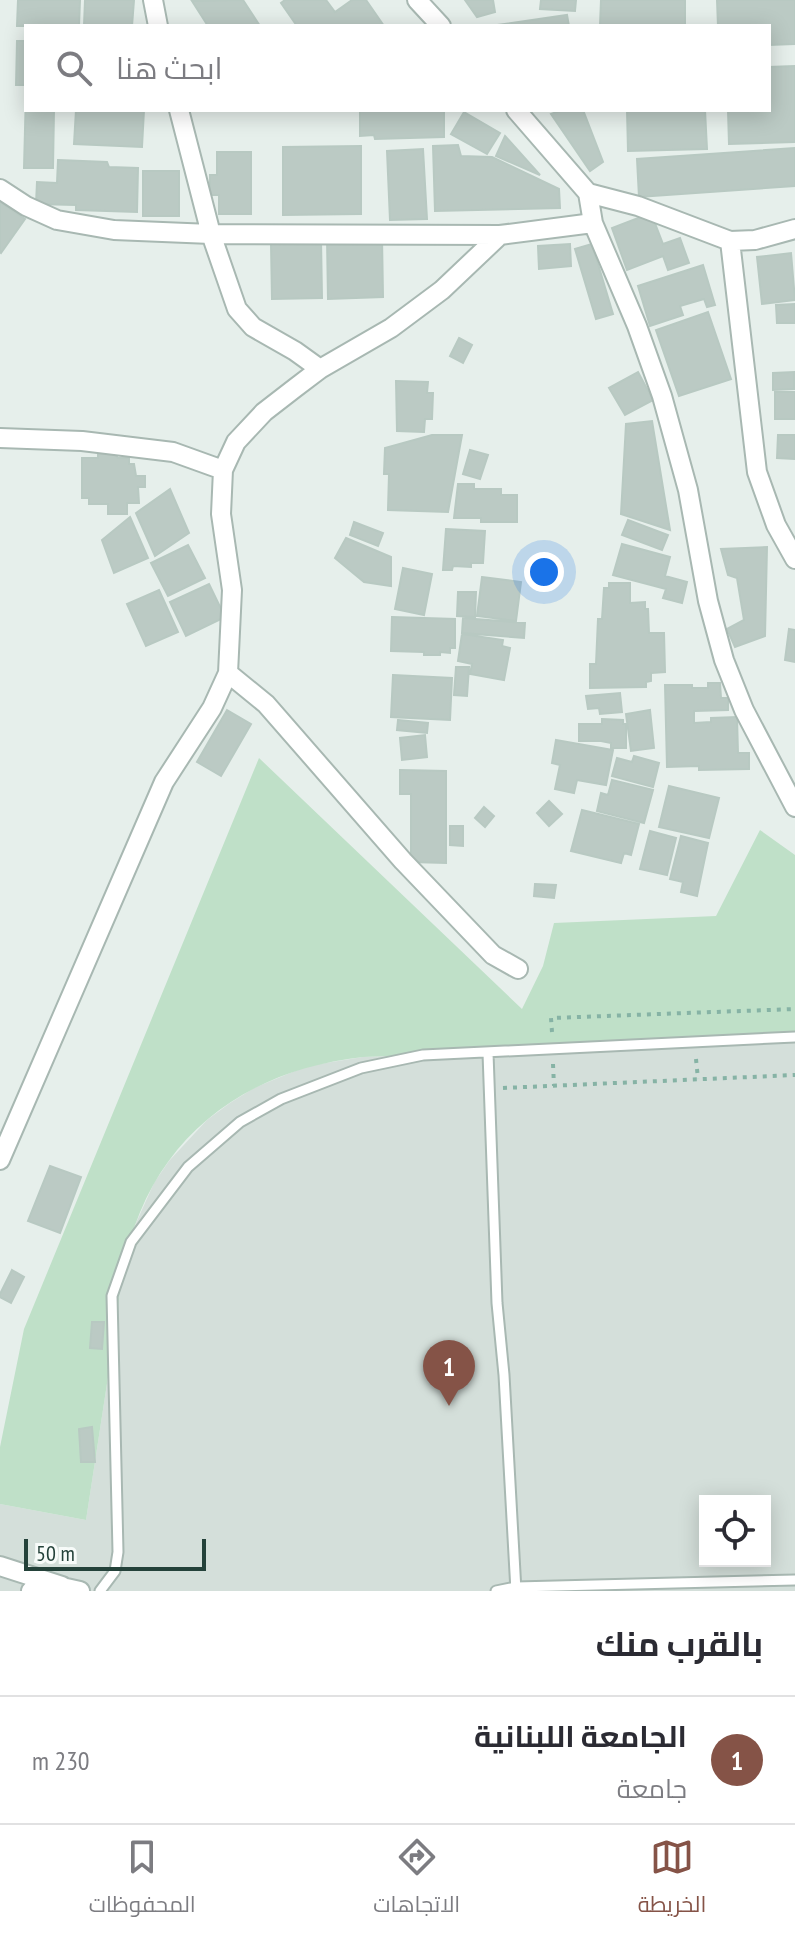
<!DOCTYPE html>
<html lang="ar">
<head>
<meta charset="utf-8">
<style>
	body { margin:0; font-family:"PT Sans Narrow",Cairo,sans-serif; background:#f2f2f3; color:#2b2b33; direction:rtl }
	.controls { position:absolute; right:24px; bottom:24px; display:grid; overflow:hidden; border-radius:0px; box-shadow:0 4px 20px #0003 }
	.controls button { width:72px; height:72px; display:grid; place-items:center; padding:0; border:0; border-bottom:2px solid #e1e1e2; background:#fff; color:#2b2b33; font:40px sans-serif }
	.scale { position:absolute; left:24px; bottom:20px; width:182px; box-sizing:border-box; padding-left:8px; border:4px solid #24423a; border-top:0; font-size:22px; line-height:28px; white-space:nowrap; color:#24423a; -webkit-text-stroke:6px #f7fbf9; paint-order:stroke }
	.you { position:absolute; left:544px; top:572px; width:28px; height:28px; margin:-20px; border:6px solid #fff; border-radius:50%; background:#1a73e8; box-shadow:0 0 0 12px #1a73e833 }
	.badge { display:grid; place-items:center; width:52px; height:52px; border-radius:50%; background:#855347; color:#fff; font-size:26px; font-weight:700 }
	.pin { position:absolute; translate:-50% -66px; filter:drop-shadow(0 2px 4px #0008) }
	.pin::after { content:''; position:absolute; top:42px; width:28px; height:24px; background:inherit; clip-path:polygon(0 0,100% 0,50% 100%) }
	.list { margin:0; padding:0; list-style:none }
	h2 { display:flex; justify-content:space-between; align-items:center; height:104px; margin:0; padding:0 32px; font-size:34px }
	h2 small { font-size:26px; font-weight:400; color:#7c7c81 }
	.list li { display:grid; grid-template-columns:52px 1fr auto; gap:24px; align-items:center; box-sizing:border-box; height:128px; padding:0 32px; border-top:2px solid #e1e1e2 }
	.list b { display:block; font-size:30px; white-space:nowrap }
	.list p { margin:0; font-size:26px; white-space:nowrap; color:#7c7c81 }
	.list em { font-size:26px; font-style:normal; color:#7c7c81 }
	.icon { flex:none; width:44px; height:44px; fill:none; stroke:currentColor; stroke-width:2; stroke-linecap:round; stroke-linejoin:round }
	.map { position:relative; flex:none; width:795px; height:1591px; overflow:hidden; direction:ltr }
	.search { position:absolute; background:#fff; box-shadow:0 4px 20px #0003; left:24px; right:24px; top:24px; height:88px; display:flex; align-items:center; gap:20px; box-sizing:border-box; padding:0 28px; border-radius:0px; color:#7c7c81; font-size:30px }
	.sheet { height:232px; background:#fff }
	nav { display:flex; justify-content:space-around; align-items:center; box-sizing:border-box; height:112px; border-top:2px solid #e1e1e2; background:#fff; font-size:22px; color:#7c7c81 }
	nav a { display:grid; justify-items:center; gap:4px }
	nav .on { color:#855347 }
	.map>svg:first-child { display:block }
</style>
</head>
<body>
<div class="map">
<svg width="795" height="1591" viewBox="0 0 795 1591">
	<rect width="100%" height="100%" fill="#e6efeb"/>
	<path fill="#d4dfda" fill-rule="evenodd" d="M795,1039V1591H0V1504L86,1520L118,1312L120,1285L132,1232L154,1183L169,1161L207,1120L230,1103L254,1088L307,1066L363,1057ZM705,1501H765V1561H705Z"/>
	<path fill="#bfe0c8" d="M259,758L522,1009L543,966L554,923L716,916L760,830L795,855V1039L363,1057C219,1073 127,1166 118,1312L86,1520L0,1504V1447L24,1329Z"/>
	<path fill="#bbcac4" stroke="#b8c9c2" stroke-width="2" d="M18,0H80L79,26H17Z
		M85,0H134L132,26H84Z
		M243,0L260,26H208L192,1Z
		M285,0H326L335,12L352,0H366L384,26H297L281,3Z
		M465,0H493L495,12L477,17Z
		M541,0H576L575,11L540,9Z
		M601,0H685V26H600Z
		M717,0H795V44L769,45V26H718Z
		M567,15L569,26H490Z
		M17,41H26V85H16Z
		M795,66V142L729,144L728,110H769V67Z
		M26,91V110H54L53,168H24Z
		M76,110H144L142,147L74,144Z
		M444,110V137L375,139L374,135L360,136V111Z
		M562,110H583L603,162L590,171L551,114Z
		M627,110H705L707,149L628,151Z
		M464,112L500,133L487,154L451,134Z
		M505,136L540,175L496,156Z
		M458,145L461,156L492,157L559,189L560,208L435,211L433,146Z
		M361,146V214L283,215V147Z
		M795,148V186L639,197L637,159Z
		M423,149L427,219L390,220L387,151Z
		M217,152H251V214H219V195H210V175H217Z
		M58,160L107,162L109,167L138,168L137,212L76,210V205L36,204L37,182L57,183Z
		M143,171H179V216H143Z
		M0,202L25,219L1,253L0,252Z
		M651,213L663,244L680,238L689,263L668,270L663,256L627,270L612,228Z
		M382,237L383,297L328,299L327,238Z
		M294,239H321L322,298L272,299L271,244H294Z
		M570,244L571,266L539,269L538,246Z
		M592,244L613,314L596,319L575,249Z
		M791,253L795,300L762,304L757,257Z
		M703,265L715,305L707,307L704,299L680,306L683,315L650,326L638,286Z
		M795,304V323H777L776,305Z
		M708,312L731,379L679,396L656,330Z
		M459,338L472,345L463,363L450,356Z
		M638,372L653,400L625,415L609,388Z
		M794,372V389L773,390V373Z
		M396,381L428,382L427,393H433L432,419H425L424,432L397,431Z
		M775,392H795V419H775Z
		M652,421L670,530L621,514L626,424Z
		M432,435H462L448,512L388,510L389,474H384L385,448Z
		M778,435H795V459L777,458Z
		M470,450L488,455L480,479L463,474Z
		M98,453H114L118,458H129V464H134L136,476H145V487H138L139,503H127V514H108V504H89V498H82V458H98Z
		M458,484H474V489H501V495H517V522H481V518H454Z
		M170,489L189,533L155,556L136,513Z
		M130,517L148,558L114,573L102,540Z
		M628,520L668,535L662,550L622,535Z
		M354,522L383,533L378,546L350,535Z
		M446,529L485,531L483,563H471V567L453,566L452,570H443Z
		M346,538L391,557V586L364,582L335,558Z
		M622,544L670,557L665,576L687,582L682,603L663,598L666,589L613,575Z
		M188,545L205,578L168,596L151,563Z
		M767,547L765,636L735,647L727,629L744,620L737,578L728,575L721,549Z
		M403,568L432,574L424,615L395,609Z
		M482,577L521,582L516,621L477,616Z
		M609,583H630V603L645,602V609H648L649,633H664L665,672L651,673V681L646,682V687L590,688V664H596L598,619H602L604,588H609Z
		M209,584L225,617L186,636L170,602Z
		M159,590L178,632L146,646L127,604Z
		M458,592H476L475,617L457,616Z
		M392,617L455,619V648H450V653L440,652V655H424V652L391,651Z
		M463,618L525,623L524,638L462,633Z
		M789,629L795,630V662L785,660Z
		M462,634L503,640L502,646L510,648L504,680L470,674L472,664L458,661Z
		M456,667H469L467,696L454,695Z
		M393,675L452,678L450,720L391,717Z
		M708,683H720L721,698H728V710L694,711V723L711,722V718L737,717L738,753H749V769L699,770V766L667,767L665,685H692V688H708Z
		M620,693L622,712L600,714L599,708L588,709L586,696Z
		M227,710L251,724L221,776L197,762Z
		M650,710L654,748L631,751L626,714Z
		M602,719L623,720V724H626V748H611V743L601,741H579V724H602Z
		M398,720L428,723L427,733L397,730Z
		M425,735L427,757L402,760L400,738Z
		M556,740L613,750L606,785L577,780L574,793L555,789L560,765L552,763Z
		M634,756L659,763L653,787L612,776L617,758L632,762Z
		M400,770L446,771V863L411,862V794H400Z
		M612,780L653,790L644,823L597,811L601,793L608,795Z
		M669,786L719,798L709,838L659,827Z
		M549,801L562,814L549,826L537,813Z
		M484,807L494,816L485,827L475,818Z
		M582,810L639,824L631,855L624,853L621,863L571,851Z
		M450,826H463V846L450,845Z
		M650,831L676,838L667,875L640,869Z
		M681,836L708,843L697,896L681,892L683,882L670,879Z
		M535,884L556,885L554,898L534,896Z
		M50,1166L81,1177L60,1233L28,1221Z
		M12,1270L24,1277L11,1303L0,1297V1294Z
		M92,1322H104L102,1349L90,1348Z
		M92,1427L95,1462H81L79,1429Z"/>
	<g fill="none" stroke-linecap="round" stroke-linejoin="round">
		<defs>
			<path id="service" d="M488,1053L497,1303L504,1375L516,1591
				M100,1591L115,1571L118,1552L112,1296L131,1242L188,1167L240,1122L281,1099L361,1068L423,1055L795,1037
				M496,1591L516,1587L795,1580"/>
			<path id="minor" d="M153,0L158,26
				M417,0L441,26
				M179,110L211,234L237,309L253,327L295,351L320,369
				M516,110L588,193L593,223L637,326L662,396L688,490L708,601L724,660L744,710L795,807
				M0,189L26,206L57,220L114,230L211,234L500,235
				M588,193L638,206L730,241L755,240L795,229
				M730,241L757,472L776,525L795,559
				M0,438L82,441L173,452L223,470
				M228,673L266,704L403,861L493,955L518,969
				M0,1160L164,782L212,708L228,673L232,590L221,514L223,470L236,442L264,412L295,388L320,369L391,328L442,290L500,235L593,223
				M0,1566L62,1586
				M31,1591L53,1585L80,1591"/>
		</defs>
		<use href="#service" stroke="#a8b8b2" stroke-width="13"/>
		<use href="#minor" stroke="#a8b8b2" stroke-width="22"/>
		<path stroke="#86b3a5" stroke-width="4" stroke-dasharray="4 6" stroke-linecap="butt" d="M552,1032L551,1018L795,1009
			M696,1059L698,1079
			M553,1064L554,1086
			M503,1088L795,1075"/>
		<use href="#service" stroke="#fff" stroke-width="9"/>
		<use href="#minor" stroke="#fff" stroke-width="18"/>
	</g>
</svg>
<div class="controls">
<button><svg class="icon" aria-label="locate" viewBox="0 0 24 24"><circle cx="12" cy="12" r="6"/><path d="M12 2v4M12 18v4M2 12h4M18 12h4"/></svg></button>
</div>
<div class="scale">50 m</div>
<div class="you"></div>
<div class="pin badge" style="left:449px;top:1406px">1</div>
<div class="search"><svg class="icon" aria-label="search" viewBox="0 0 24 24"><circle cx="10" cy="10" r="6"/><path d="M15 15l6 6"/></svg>ابحث هنا</div>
</div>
<section class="sheet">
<h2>بالقرب منك<small></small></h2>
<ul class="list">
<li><span class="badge">1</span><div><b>الجامعة اللبنانية</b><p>جامعة</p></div><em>230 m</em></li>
</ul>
</section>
<nav>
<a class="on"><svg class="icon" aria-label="map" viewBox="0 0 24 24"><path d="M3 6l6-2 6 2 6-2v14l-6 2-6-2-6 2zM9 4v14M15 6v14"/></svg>الخريطة</a>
<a><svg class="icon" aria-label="directions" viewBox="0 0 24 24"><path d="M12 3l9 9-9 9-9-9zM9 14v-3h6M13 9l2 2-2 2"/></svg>الاتجاهات</a>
<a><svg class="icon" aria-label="saved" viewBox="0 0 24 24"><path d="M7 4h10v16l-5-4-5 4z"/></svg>المحفوظات</a>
</nav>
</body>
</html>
